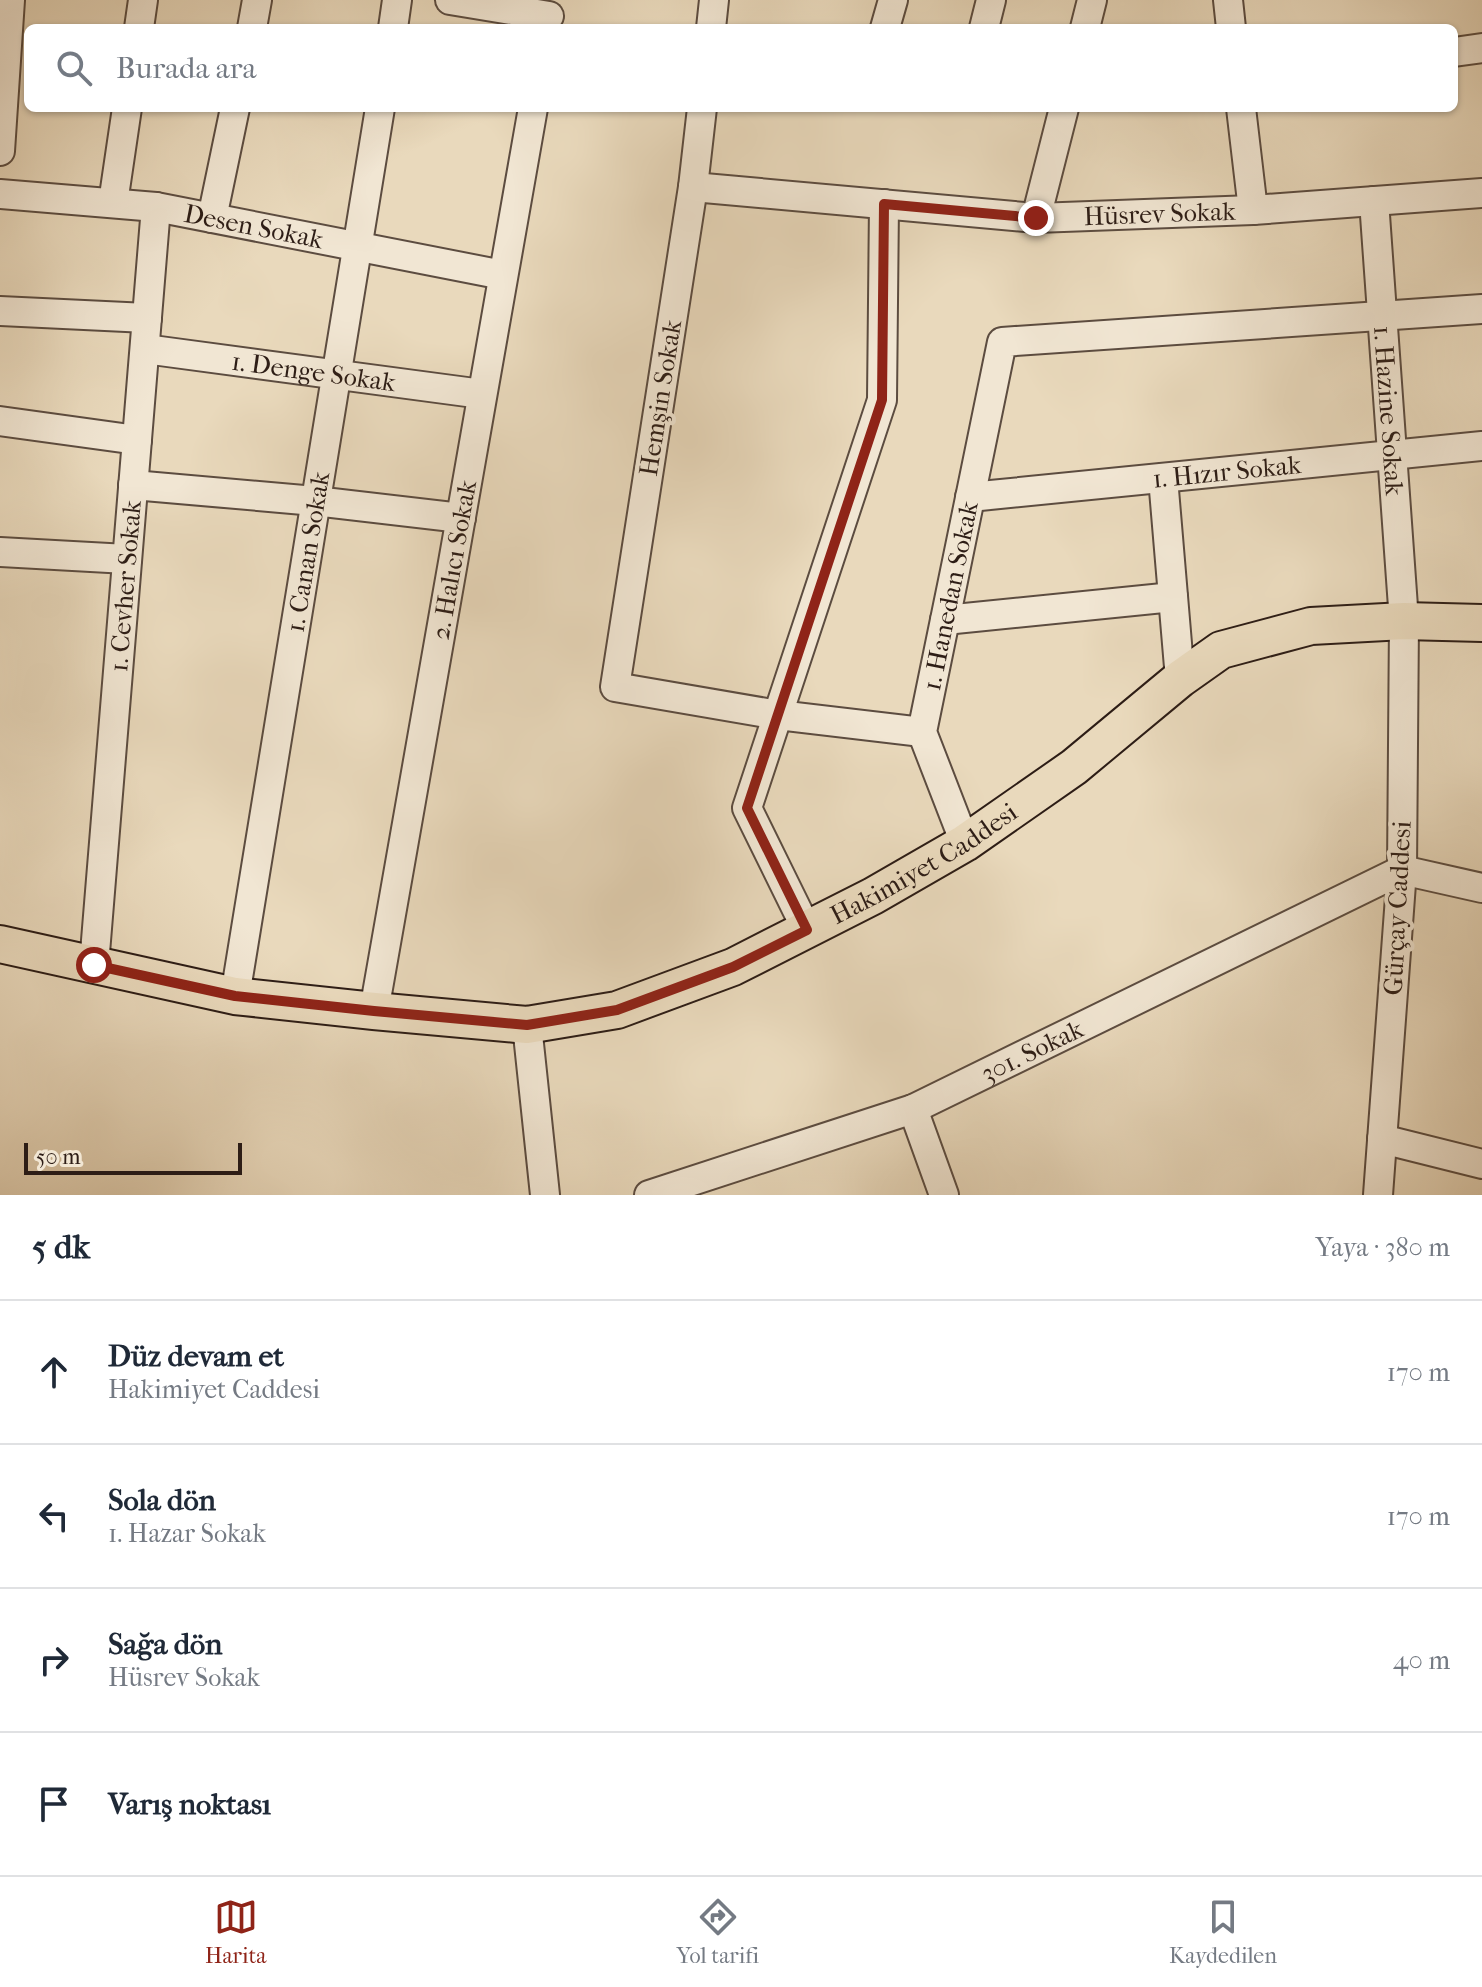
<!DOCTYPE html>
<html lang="tr">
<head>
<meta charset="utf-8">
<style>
	body { margin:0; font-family:"IM FELL French Canon",serif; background:#f2f2f3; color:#1f2937 }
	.scale { position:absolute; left:24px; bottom:20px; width:218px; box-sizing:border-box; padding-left:8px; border:4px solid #2d1d16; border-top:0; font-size:22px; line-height:28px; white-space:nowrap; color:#2d1d16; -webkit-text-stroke:6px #f1e6d3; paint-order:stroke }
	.stop { position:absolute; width:24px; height:24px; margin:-18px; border:6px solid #8f2418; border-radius:50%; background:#fff }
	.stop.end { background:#8f2418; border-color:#fff; box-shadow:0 2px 8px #0008 }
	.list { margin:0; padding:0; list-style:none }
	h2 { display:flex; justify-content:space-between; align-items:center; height:104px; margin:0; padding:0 32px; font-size:34px }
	h2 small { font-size:26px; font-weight:400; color:#747a83 }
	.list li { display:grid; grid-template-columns:52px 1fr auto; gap:24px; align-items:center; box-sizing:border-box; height:144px; padding:0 32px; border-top:2px solid #e0e1e3 }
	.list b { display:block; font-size:30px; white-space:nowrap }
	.list p { margin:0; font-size:26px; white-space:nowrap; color:#747a83 }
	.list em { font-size:26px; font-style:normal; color:#747a83 }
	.icon { flex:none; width:44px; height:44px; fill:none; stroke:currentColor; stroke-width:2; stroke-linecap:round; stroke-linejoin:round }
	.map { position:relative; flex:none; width:1482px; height:1195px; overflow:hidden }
	.search { position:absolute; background:#fff; box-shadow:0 2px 6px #0004; left:24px; right:24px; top:24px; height:88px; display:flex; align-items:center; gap:20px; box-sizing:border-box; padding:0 28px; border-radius:12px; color:#747a83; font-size:30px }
	.sheet { height:680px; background:#fff }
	nav { display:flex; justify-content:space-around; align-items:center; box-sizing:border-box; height:112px; border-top:2px solid #e0e1e3; background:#fff; font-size:22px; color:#747a83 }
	nav a { display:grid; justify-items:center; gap:4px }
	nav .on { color:#8f2418 }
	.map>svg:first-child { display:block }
</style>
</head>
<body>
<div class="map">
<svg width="1482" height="1195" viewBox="0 0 1482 1195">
	<rect width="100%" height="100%" fill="#e9d9bc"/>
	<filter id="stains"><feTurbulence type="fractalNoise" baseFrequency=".0025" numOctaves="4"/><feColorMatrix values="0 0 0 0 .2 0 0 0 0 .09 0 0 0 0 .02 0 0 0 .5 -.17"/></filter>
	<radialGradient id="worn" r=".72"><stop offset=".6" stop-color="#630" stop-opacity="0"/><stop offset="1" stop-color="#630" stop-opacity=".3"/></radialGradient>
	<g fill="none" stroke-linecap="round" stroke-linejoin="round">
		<defs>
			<g id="minor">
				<path d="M450,0L549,16"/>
				<path d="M1228,0L1231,28"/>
				<path d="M139,28L143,0"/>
				<path d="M252,28L257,0"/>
				<path d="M393,28L397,0"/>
				<path d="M711,28L714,0"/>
				<path d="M885,28L893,0"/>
				<path d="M984,28L991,0"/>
				<path d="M1085,28L1092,0"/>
				<path d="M1454,52L1482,48"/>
				<path d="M702,108L693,187L615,687L778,715L922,732"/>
				<path d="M1241,108L1253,210"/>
				<path d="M0,151L10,0"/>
				<path id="s1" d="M693,187L1036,218L1253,210L1482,193"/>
				<path id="s2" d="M0,194L156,207L503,275"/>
				<path id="s3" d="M1374,201L1404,621L1402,870L1378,1195"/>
				<path d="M113,203L127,108"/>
				<path d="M212,218L235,108"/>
				<path d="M1036,218L1064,108"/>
				<path d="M0,311L147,318"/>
				<path id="s4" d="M145,349L482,394"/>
				<path d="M0,421L137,440"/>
				<path d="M1163,478L1180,679"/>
				<path d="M133,485L315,501L461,518"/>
				<path id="s5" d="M970,497L1482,446"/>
				<path d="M0,552L127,559"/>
				<path d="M945,620L1173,597"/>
				<path id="s6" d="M965,843L922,732L1002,342L1482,309"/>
				<path d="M807,930L747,808L882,400L884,204"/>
				<path id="s7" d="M94,965L156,207"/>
				<path id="s8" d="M235,996L380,108"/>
				<path id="s9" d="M374,1011L533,108"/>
				<path d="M527,1025L545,1195"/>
				<path d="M913,1109L944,1195"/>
				<path d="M1382,1139L1482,1164"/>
				<path id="s10" d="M649,1195L913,1109L1402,870L1482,888"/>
			</g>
			<g id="major">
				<path id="s11" d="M0,944L235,996L374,1011L527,1025L617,1010L733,967L873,896L965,843L1074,767L1180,679L1221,650L1311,626L1404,621L1482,623"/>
			</g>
		</defs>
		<use href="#minor" stroke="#5c4c40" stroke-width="32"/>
		<use href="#major" stroke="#2d1d16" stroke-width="40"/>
		<use href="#minor" stroke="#f1e6d3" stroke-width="28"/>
		<use href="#major" stroke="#e9d9bc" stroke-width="36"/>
	</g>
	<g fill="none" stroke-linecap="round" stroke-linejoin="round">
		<path stroke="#8f2418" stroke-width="10" d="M94,965L235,996L374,1011L527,1025L617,1010L733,967L807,930L747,808L882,400L884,204L1036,218"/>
	</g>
	<g text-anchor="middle" stroke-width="8" stroke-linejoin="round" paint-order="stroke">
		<g font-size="26" fill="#2d1d16" stroke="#f1e6d3">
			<text dy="9" stroke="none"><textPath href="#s1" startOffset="468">Hüsrev Sokak</textPath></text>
			<text dy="9" stroke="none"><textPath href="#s2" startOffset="256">Desen Sokak</textPath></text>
			<text dy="9" stroke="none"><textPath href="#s4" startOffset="170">1. Denge Sokak</textPath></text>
			<text transform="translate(660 398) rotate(-81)" y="9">Hemşin Sokak</text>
			<text dy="9" stroke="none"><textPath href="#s3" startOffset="210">1. Hazine Sokak</textPath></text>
			<text dy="9" stroke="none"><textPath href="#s5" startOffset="258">1. Hızır Sokak</textPath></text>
			<text dy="9" stroke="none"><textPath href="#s8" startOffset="450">1. Canan Sokak</textPath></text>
			<text dy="9" stroke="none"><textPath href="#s9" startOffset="458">2. Halıcı Sokak</textPath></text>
			<text dy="9" stroke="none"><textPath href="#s7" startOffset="380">1. Cevher Sokak</textPath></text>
			<text dy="9" stroke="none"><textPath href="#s6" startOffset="258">1. Hanedan Sokak</textPath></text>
			<text dy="9" stroke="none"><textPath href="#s11" startOffset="966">Hakimiyet Caddesi</textPath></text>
			<text transform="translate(1397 908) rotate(-87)" y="9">Gürçay Caddesi</text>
			<text dy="9" stroke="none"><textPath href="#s10" startOffset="410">301. Sokak</textPath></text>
		</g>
	</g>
	<rect width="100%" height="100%" filter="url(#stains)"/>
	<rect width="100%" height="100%" fill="url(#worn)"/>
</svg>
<div class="scale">50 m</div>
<div class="stop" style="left:94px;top:965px"></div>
<div class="stop end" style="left:1036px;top:218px"></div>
<div class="search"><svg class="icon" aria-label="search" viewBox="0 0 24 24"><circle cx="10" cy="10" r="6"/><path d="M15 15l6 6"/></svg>Burada ara</div>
</div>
<section class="sheet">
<h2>5 dk<small>Yaya · 380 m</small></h2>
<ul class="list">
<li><svg class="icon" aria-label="ahead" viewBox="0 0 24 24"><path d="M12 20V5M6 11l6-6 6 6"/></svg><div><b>Düz devam et</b><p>Hakimiyet Caddesi</p></div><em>170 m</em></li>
<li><svg class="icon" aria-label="left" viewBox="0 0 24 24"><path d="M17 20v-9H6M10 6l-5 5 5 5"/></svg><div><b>Sola dön</b><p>1. Hazar Sokak</p></div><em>170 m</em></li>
<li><svg class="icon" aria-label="right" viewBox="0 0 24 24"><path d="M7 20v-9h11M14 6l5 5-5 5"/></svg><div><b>Sağa dön</b><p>Hüsrev Sokak</p></div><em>40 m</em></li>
<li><svg class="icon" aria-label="arrive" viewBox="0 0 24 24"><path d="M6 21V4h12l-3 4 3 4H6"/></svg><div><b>Varış noktası</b></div></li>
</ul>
</section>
<nav>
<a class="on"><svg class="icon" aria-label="map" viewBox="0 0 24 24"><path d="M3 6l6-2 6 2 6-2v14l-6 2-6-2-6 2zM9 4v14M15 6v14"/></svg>Harita</a>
<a><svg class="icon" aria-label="directions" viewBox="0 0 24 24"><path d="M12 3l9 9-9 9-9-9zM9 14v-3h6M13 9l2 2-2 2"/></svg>Yol tarifi</a>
<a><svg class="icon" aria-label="saved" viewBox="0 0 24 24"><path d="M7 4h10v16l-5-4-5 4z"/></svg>Kaydedilen</a>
</nav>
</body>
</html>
